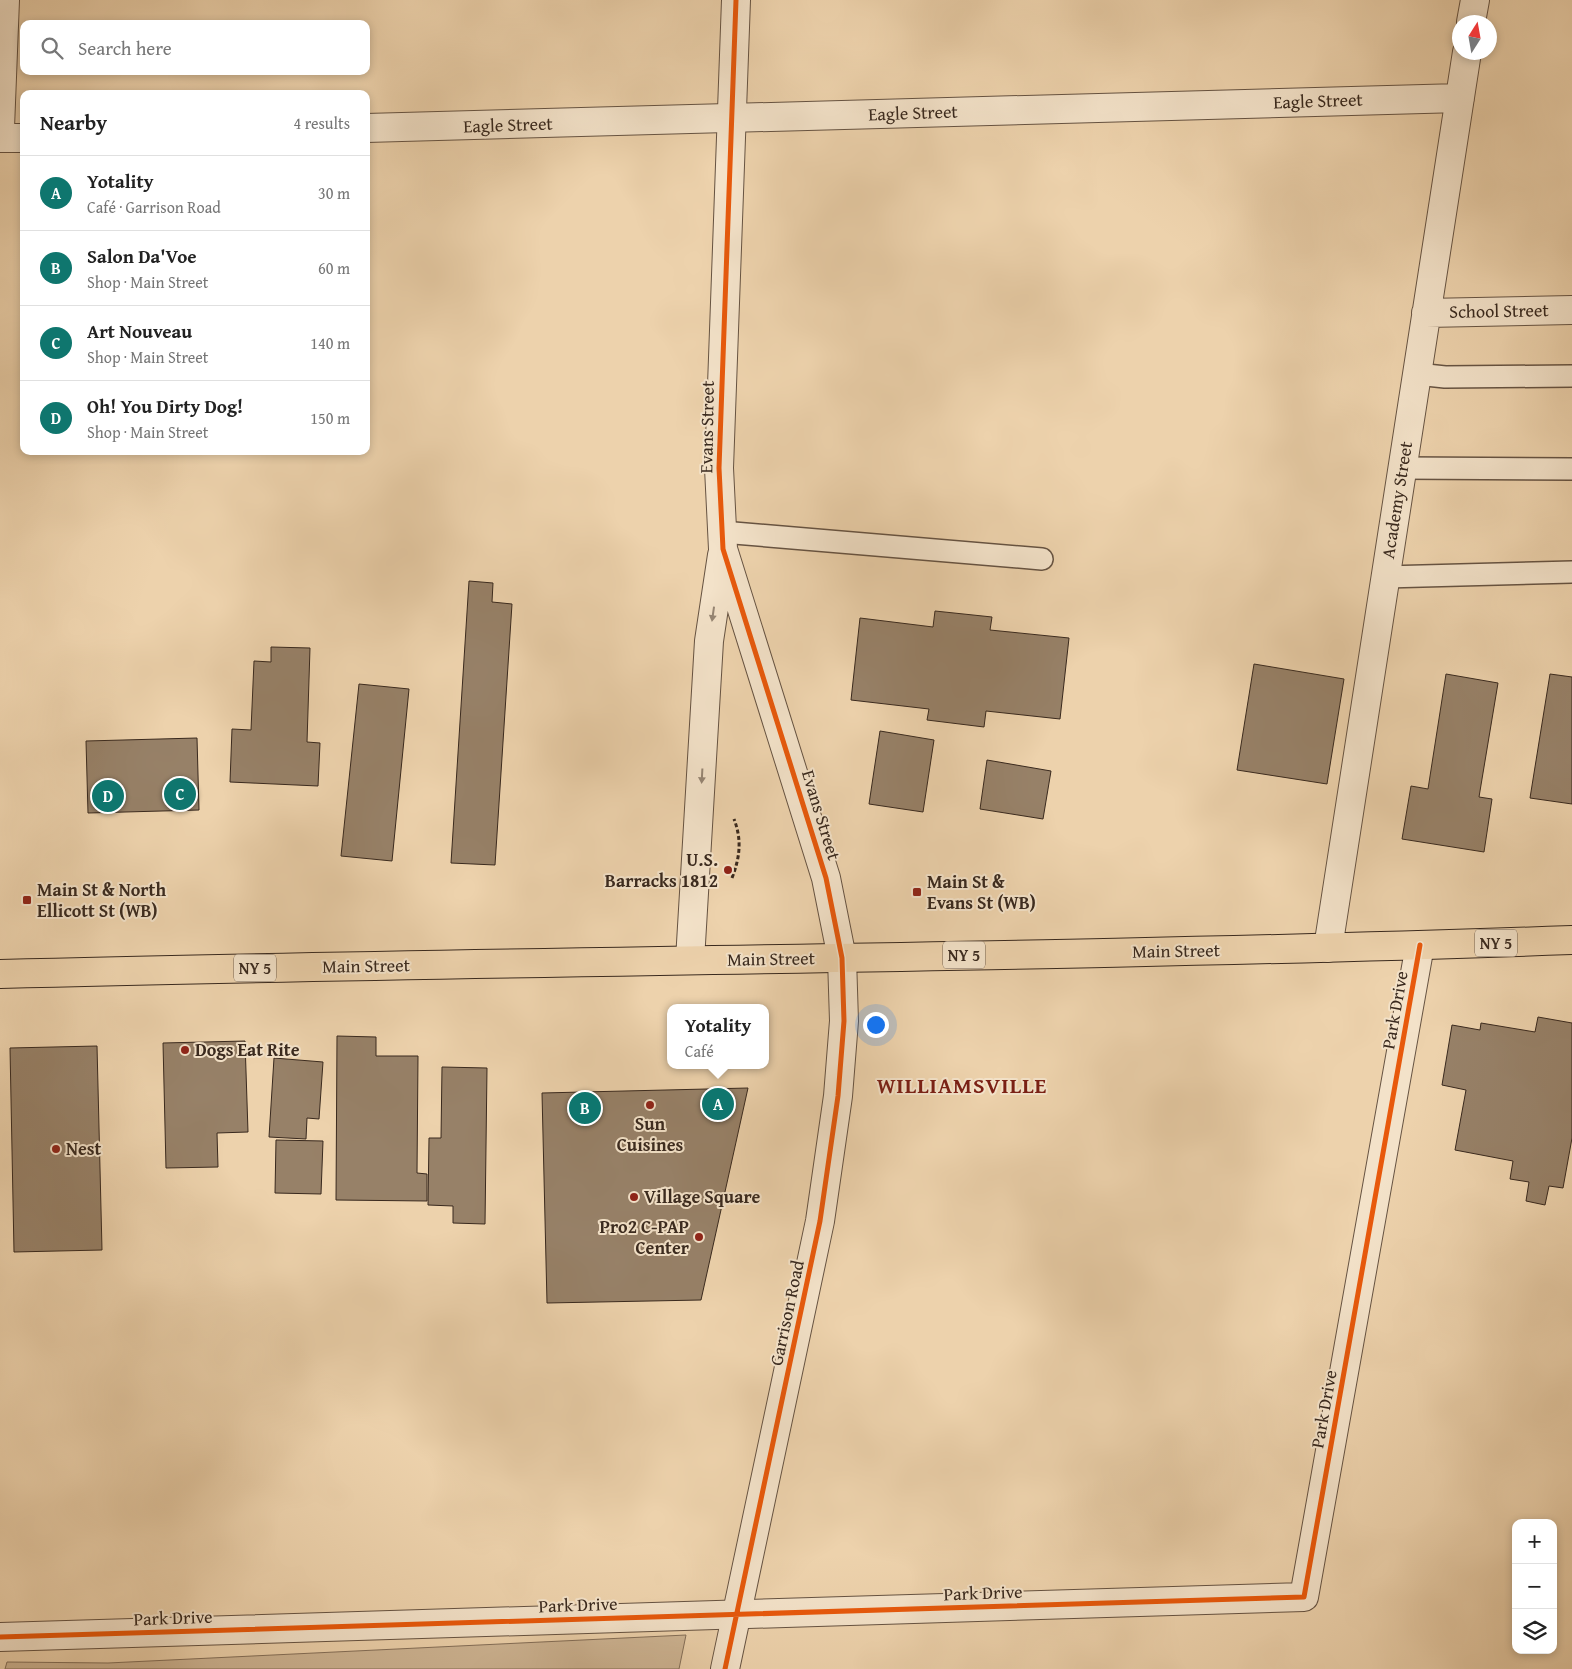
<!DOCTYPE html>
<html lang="en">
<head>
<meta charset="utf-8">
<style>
	body { margin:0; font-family:"Gentium Book Plus",serif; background:#f6f6f6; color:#222 }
	.controls { position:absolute; right:15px; bottom:15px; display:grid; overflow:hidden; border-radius:10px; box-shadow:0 2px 8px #0003 }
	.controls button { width:45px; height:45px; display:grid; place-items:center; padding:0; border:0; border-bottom:1px solid #e0e0e0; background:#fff; color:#222; font:25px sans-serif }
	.compass { position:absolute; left:1452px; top:15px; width:45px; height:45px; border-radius:50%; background:#fff; box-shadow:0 2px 8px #0003; rotate:11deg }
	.you { position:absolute; left:875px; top:1024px; width:18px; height:18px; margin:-12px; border:4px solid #fff; border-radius:50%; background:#1a73e8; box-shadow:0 0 0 8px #1a73e833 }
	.badge { display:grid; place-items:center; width:32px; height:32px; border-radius:50%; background:#0f766e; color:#fff; font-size:16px; font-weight:700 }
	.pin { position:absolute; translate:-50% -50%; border:2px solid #fff; box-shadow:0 1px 5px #0006 }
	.popup { position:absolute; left:667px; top:1004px; width:102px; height:65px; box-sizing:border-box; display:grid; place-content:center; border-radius:10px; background:#fff; filter:drop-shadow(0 1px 4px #0005); font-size:16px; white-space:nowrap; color:#767676 }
	.popup b { font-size:19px; color:#222 }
	.popup::after { content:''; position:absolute; left:50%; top:100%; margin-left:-10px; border:10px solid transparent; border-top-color:#fff }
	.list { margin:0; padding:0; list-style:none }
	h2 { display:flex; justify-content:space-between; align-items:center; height:65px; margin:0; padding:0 20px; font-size:21px }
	h2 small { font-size:16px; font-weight:400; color:#767676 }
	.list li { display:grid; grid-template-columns:32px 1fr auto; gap:15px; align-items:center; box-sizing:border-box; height:75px; padding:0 20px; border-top:1px solid #e0e0e0 }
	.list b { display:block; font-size:19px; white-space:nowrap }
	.list p { margin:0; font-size:16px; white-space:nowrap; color:#767676 }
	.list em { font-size:16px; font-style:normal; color:#767676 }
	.icon { flex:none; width:28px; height:28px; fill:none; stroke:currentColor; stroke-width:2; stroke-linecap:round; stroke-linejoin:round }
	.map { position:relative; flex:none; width:1572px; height:1669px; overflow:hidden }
	.search { position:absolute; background:#fff; box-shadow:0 2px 8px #0003; left:20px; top:20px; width:350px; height:55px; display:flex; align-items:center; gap:12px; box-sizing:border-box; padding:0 18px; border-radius:10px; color:#767676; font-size:19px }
	.panel { position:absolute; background:#fff; box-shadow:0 2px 8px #0003; left:20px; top:90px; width:350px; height:365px; border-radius:10px }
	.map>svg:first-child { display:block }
</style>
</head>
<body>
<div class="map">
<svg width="1572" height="1669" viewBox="0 0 1572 1669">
	<rect width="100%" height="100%" fill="#edd2ac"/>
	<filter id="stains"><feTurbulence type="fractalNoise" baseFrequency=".004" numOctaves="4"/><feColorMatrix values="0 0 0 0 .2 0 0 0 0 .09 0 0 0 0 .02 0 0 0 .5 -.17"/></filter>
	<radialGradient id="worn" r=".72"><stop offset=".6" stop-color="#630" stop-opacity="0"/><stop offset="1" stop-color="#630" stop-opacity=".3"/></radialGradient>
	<path fill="#ceb594" stroke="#846f59" d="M686,1635L679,1669H5L7,1662L108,1663Z"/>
	<path fill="#978168" stroke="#39291e" d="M469,581L493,583L492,602L512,604L495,865L451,863Z
		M935,611L992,617L990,630L1069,638L1060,719L986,711L984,727L927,720L929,709L851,700L860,618L933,627Z
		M271,647L310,648L307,742L320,743L318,786L230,782L232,729L251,730L254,661L271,662Z
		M1254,664L1344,679L1327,784L1237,770Z
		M1446,674L1498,683L1479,797L1492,799L1484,852L1402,839L1411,786L1428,789Z
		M1550,674L1572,677V804L1530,798Z
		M359,684L409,689L392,861L341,856Z
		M880,731L934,740L923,812L869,804Z
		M197,738L199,810L88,813L86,741Z
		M987,760L1051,771L1043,819L980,809Z
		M1538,1017L1572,1023V1138L1563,1188L1549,1186L1545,1205L1526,1201L1529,1182L1510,1179L1513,1161L1455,1150L1466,1090L1442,1085L1452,1025L1480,1030L1481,1023L1535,1032Z
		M337,1036L376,1037V1056H418L417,1173L427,1174V1201L336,1200Z
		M245,1041L248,1132L217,1133L218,1167L166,1168L163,1043Z
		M97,1046L102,1250L14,1252L10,1048Z
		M274,1058L323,1062L319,1119L307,1118L306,1139L269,1137Z
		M442,1067L487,1068L485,1224L453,1223V1206L428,1205L429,1138H441Z
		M748,1088L701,1300L547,1303L542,1093Z
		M276,1140L323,1141L321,1194L275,1193Z"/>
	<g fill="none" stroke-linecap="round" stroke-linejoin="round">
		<defs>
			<path id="service" d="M1417,374L1445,377L1572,376
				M1402,468L1572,469
				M722,532L1042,559
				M1385,577L1572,572"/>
			<path id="minor" d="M1471,22L1475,0
				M0,128L5,0
				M366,128L1460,98
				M0,138H24
				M1426,313L1572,310
				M1328,948L1467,52
				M0,1637L1304,1597L1420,945"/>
			<path id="tertiary" d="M690,960L709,641L722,555
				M725,1669L820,1221L838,1096L844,1021L842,958L826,878L723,549L719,468L736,0"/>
			<path id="primary" d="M0,974C524,960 1048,959 1572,940"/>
		</defs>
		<use href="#service" stroke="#665342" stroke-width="24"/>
		<use href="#minor" stroke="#665342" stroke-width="30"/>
		<use href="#tertiary" stroke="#665342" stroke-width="30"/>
		<use href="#primary" stroke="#39291e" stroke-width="30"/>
		<path stroke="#39291e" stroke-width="3" stroke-dasharray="4 2.5" stroke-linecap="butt" d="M732,878C740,857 742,840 734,819"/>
		<use href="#service" stroke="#f3e2c9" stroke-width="21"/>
		<use href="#minor" stroke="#f3e2c9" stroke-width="28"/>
		<use href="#tertiary" stroke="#f3e2c9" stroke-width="28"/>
		<use href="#primary" stroke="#edd2ac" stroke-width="28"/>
		<defs>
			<path id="cycleway" d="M0,1637L1304,1597L1420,945
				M725,1669L820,1221L838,1096L844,1021L842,958L826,878L723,549L719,468L736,0"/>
		</defs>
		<use href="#cycleway" stroke="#f3e2c9" stroke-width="8"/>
		<use href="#cycleway" stroke="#e8590c" stroke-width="5"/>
	</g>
	<defs><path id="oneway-solid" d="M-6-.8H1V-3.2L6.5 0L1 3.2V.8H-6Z" transform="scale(1.25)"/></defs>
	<g fill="#968674">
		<use href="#oneway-solid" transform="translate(713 614) rotate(98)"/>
		<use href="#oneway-solid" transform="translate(702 776) rotate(93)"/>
	</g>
	<g fill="#8f2418" stroke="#f3e2c9" stroke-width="2">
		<circle cx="728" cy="870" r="5"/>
		<rect x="912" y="887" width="10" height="10" rx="2.5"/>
		<rect x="22" y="895" width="10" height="10" rx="2.5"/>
		<circle cx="185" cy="1050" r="5"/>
		<circle cx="650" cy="1105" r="5"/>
		<circle cx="56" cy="1149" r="5"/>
		<circle cx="634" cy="1197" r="5"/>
		<circle cx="699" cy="1237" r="5"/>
	</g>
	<g text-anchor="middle" stroke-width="4" stroke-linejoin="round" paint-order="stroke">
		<g fill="#f3e2c9" stroke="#716051" stroke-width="1">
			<rect x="1475" y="929.5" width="42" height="27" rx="4"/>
			<rect x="943" y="941.5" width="42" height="27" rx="4"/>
			<rect x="234" y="954.5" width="42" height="27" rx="4"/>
		</g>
		<g font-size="16" font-weight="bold" fill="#39291e">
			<text x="1496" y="949">NY 5</text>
			<text x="964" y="961">NY 5</text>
			<text x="255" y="974">NY 5</text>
		</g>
		<g font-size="18" fill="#39291e" stroke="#f3e2c9">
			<text transform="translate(1318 101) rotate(-2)" y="6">Eagle Street</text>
			<text transform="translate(913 113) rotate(-2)" y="6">Eagle Street</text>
			<text transform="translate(508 125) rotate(-2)" y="6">Eagle Street</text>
			<text transform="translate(1499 311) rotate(-1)" y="6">School Street</text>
			<text transform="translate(707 427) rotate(-89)" y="6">Evans Street</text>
			<text transform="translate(1397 500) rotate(-81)" y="6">Academy Street</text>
			<text transform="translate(821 815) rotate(73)" y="6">Evans Street</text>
			<text transform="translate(1176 951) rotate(-1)" y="6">Main Street</text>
			<text transform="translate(771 959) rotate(-1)" y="6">Main Street</text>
			<text transform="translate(366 966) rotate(-1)" y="6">Main Street</text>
			<text transform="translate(1395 1010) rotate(-80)" y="6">Park Drive</text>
			<text transform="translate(787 1313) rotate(-78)" y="6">Garrison Road</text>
			<text transform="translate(1324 1409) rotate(-80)" y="6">Park Drive</text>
			<text transform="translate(983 1593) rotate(-2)" y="6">Park Drive</text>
			<text transform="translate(578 1605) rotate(-2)" y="6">Park Drive</text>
			<text transform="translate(173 1618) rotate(-2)" y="6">Park Drive</text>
		</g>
		<g font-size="18" font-weight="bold" fill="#39291e" stroke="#f3e2c9" text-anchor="start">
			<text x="718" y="866" text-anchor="end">U.S.<tspan x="718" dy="21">Barracks 1812</tspan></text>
			<text x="927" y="888">Main St &amp;<tspan x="927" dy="21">Evans St (WB)</tspan></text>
			<text x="37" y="896">Main St &amp; North<tspan x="37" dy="21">Ellicott St (WB)</tspan></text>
			<text x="195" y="1056">Dogs Eat Rite</text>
			<text x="650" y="1130" text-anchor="middle">Sun<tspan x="650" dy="21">Cuisines</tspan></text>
			<text x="66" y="1155">Nest</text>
			<text x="644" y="1203">Village Square</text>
			<text x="689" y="1233" text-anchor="end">Pro2 C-PAP<tspan x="689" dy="21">Center</tspan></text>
		</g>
		<g font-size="22" font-weight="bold" letter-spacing="1" fill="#7a1f14" stroke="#f3e2c9">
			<text x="962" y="1093">WILLIAMSVILLE</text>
		</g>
	</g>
	<rect width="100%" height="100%" filter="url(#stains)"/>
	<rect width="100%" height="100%" fill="url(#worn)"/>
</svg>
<div class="controls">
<button>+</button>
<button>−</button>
<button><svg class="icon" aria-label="layers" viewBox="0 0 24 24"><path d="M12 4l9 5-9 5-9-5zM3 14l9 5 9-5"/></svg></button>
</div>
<svg class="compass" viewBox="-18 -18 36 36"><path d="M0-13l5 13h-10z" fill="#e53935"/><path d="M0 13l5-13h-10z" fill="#767676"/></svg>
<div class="you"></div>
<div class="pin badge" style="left:718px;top:1104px">A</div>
<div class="popup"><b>Yotality</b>Café</div>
<div class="pin badge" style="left:585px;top:1108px">B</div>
<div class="pin badge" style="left:180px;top:794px">C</div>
<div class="pin badge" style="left:108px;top:796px">D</div>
<div class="search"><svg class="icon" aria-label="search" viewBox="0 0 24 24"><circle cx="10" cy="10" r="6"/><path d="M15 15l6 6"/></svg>Search here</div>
<section class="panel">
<h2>Nearby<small>4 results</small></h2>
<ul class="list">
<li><span class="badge">A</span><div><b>Yotality</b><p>Café · Garrison Road</p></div><em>30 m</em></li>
<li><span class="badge">B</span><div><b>Salon Da'Voe</b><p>Shop · Main Street</p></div><em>60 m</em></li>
<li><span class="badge">C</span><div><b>Art Nouveau</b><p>Shop · Main Street</p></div><em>140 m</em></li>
<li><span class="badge">D</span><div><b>Oh! You Dirty Dog!</b><p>Shop · Main Street</p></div><em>150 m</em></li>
</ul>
</section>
</div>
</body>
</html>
